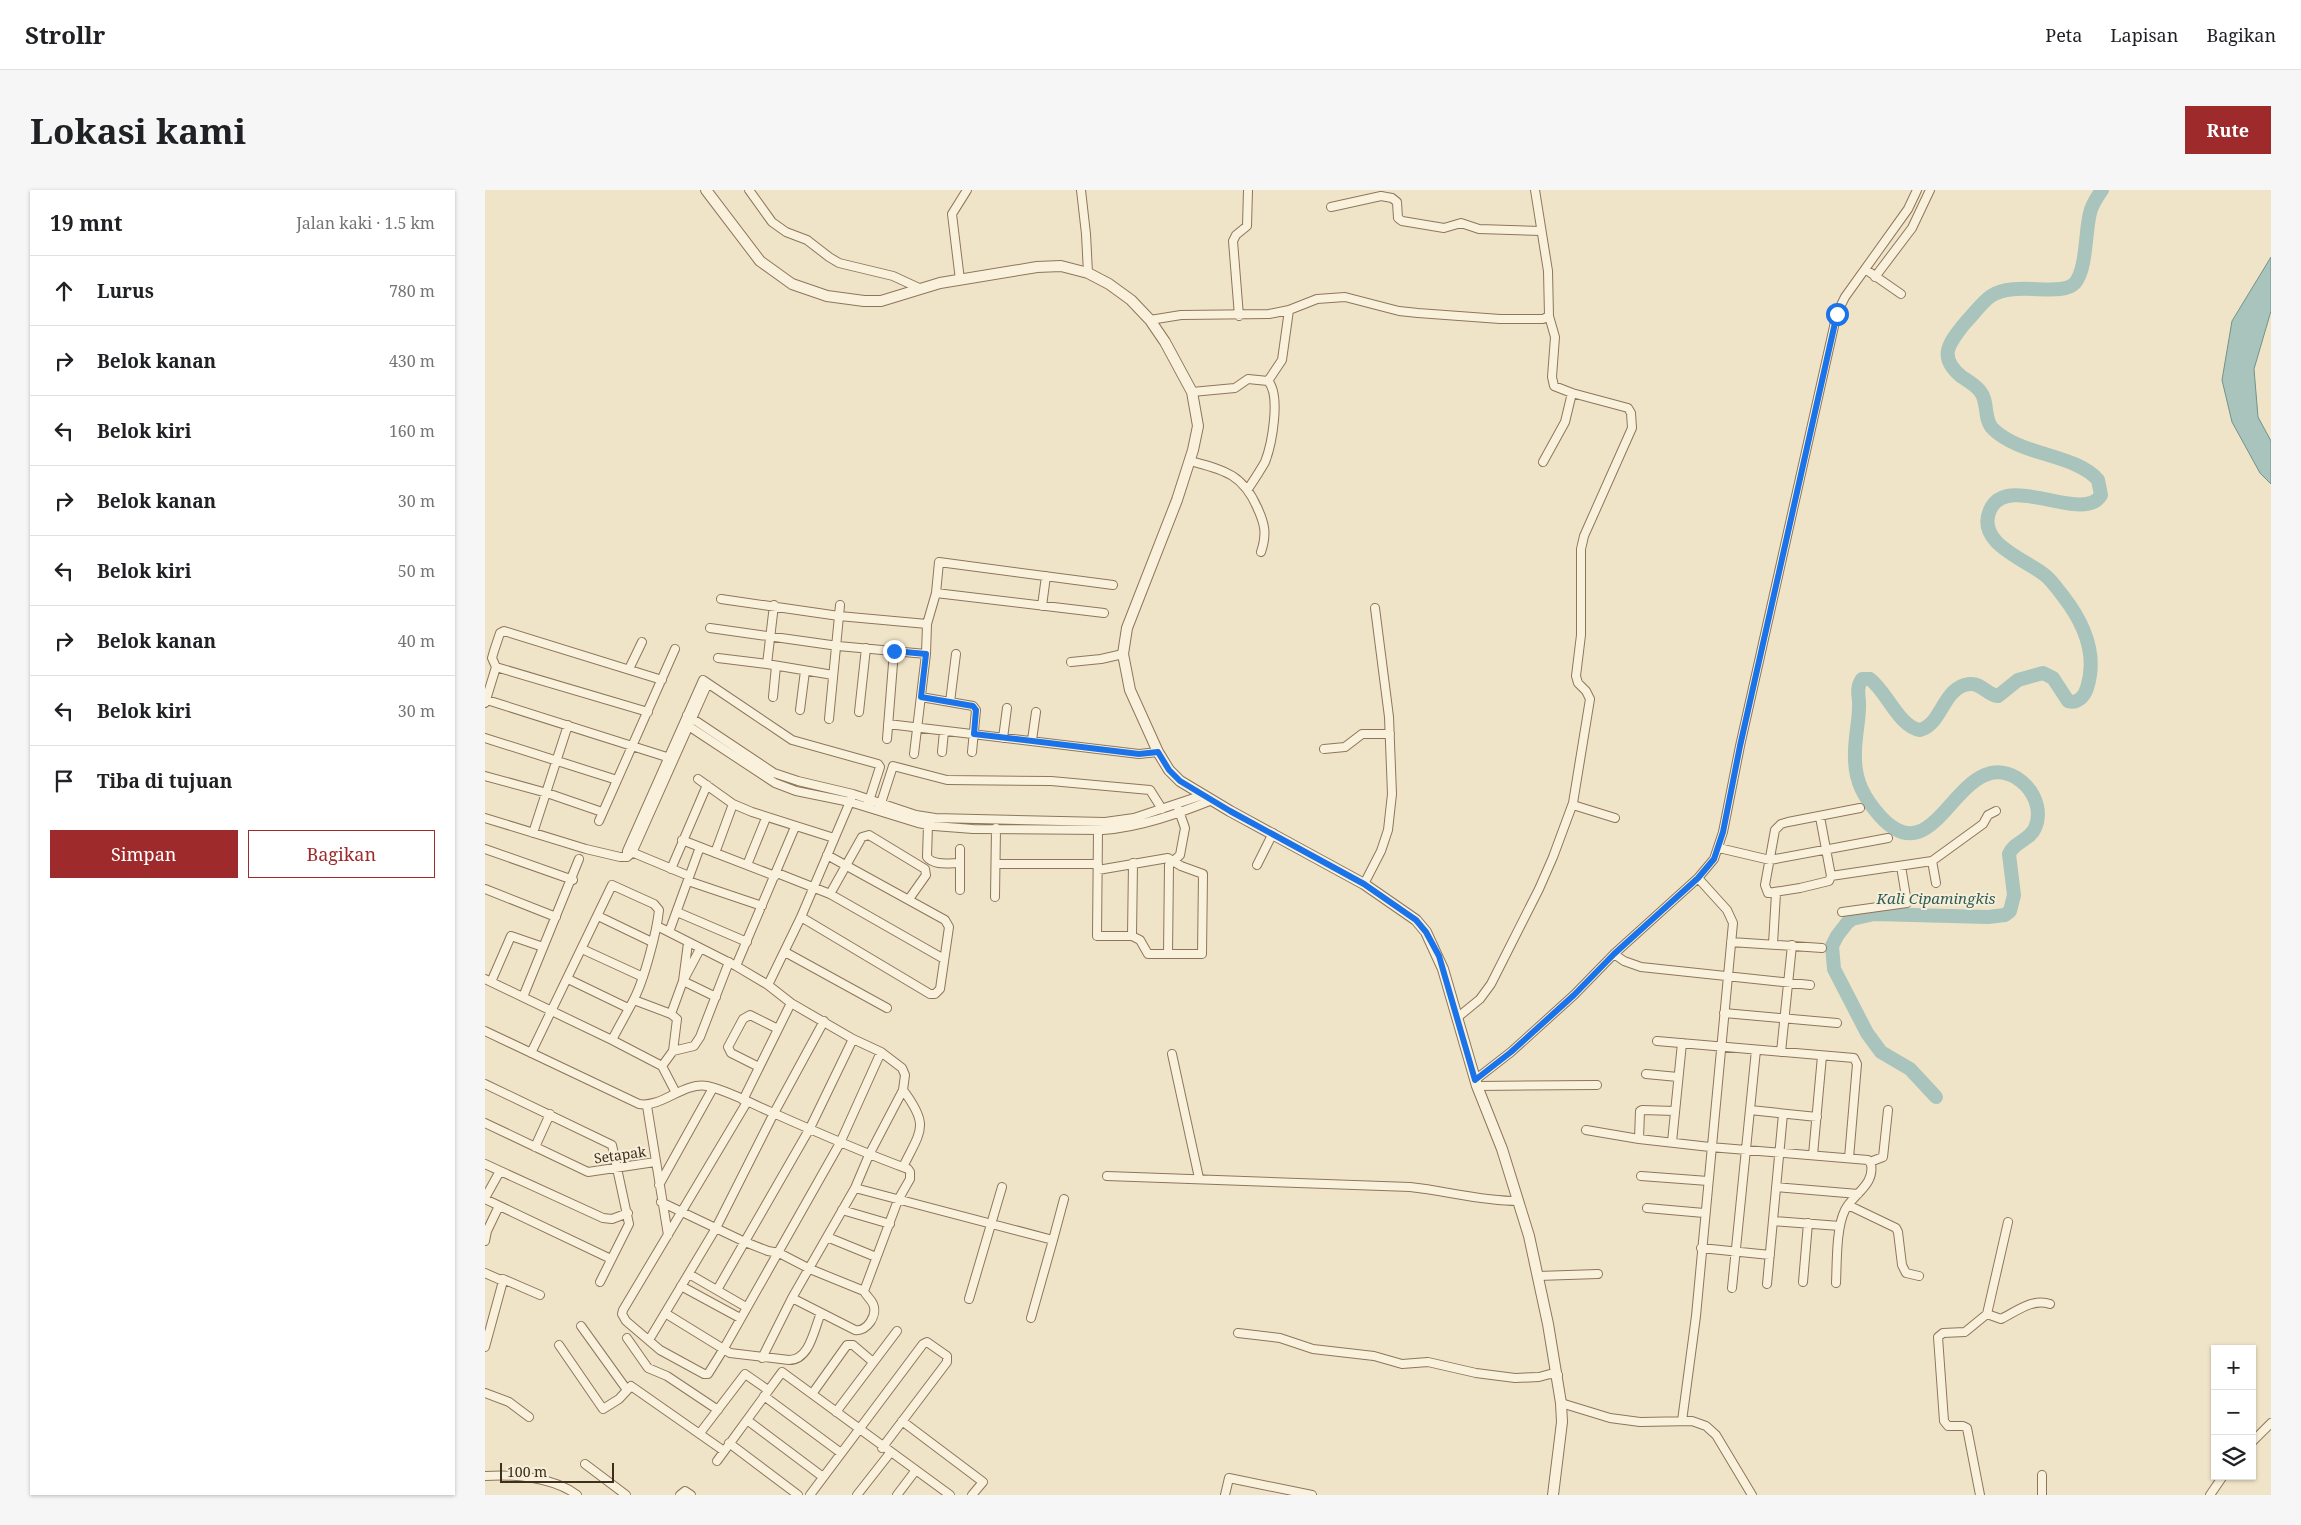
<!DOCTYPE html>
<html lang="id">
<head>
<meta charset="utf-8">
<style>
	body { margin:0; font-family:"Noto Serif",serif; background:#f6f6f6; color:#202124 }
	.controls { position:absolute; right:15px; bottom:15px; display:grid; overflow:hidden; border-radius:0px; box-shadow:0 1px 4px #0004 }
	.controls button { width:45px; height:45px; display:grid; place-items:center; padding:0; border:0; border-bottom:1px solid #e0e0e0; background:#fff; color:#202124; font:25px sans-serif }
	.scale { position:absolute; left:15px; bottom:12px; width:114px; box-sizing:border-box; padding-left:5px; border:2px solid #3d2e20; border-top:0; font-size:14px; line-height:18px; white-space:nowrap; color:#3d2e20; -webkit-text-stroke:4px #f7eed8; paint-order:stroke }
	.stop { position:absolute; width:15px; height:15px; margin:-11px; border:4px solid #1a73e8; border-radius:50%; background:#fff }
	.stop.end { background:#1a73e8; border-color:#fff; box-shadow:0 1px 5px #0008 }
	.list { margin:0; padding:0; list-style:none }
	h2 { display:flex; justify-content:space-between; align-items:center; height:65px; margin:0; padding:0 20px; font-size:21px }
	h2 small { font-size:16px; font-weight:400; color:#757577 }
	.list li { display:grid; grid-template-columns:32px 1fr auto; gap:15px; align-items:center; box-sizing:border-box; height:70px; padding:0 20px; border-top:1px solid #e0e0e0 }
	.list b { display:block; font-size:19px; white-space:nowrap }
	.list em { font-size:16px; font-style:normal; color:#757577 }
	.actions { display:flex; gap:10px; padding:15px 20px }
	.actions a { flex:1; padding:11px 0; border:1px solid #9e2a2b; border-radius:0px; text-align:center; font-size:18px; color:#9e2a2b }
	.actions .main { background:#9e2a2b; color:#fff }
	.icon { flex:none; width:28px; height:28px; fill:none; stroke:currentColor; stroke-width:2; stroke-linecap:round; stroke-linejoin:round }
	.map { position:relative; flex:none; width:1786px; height:1305px; overflow:hidden; border-radius:0px }
	header { display:flex; align-items:center; gap:30px; box-sizing:border-box; height:70px; padding:0 25px; background:#fff; border-bottom:1px solid #e0e0e0 }
	header strong { font-size:24px }
	nav { display:flex; gap:28px; margin-inline-start:auto; font-size:18px }
	.intro { display:flex; align-items:center; justify-content:space-between; box-sizing:border-box; height:120px; padding:0 30px }
	h1 { margin:0; font-size:35px }
	.button { padding:12px 22px; border-radius:0px; background:#9e2a2b; color:#fff; font-size:18px; font-weight:700 }
	main { display:flex; gap:30px; padding:0 30px }
	aside { flex:1; background:#fff; border-radius:0px; box-shadow:0 1px 4px #0004 }
	.map>svg:first-child { display:block }
</style>
</head>
<body>
<header>
<strong>Strollr</strong>
<nav><a>Peta</a><a>Lapisan</a><a>Bagikan</a></nav>
</header>
<div class="intro"><h1>Lokasi kami</h1><a class="button">Rute</a></div>
<main>
<aside>
<h2>19 mnt<small>Jalan kaki · 1.5 km</small></h2>
<ul class="list">
<li><svg class="icon" aria-label="ahead" viewBox="0 0 24 24"><path d="M12 20V5M6 11l6-6 6 6"/></svg><div><b>Lurus</b></div><em>780 m</em></li>
<li><svg class="icon" aria-label="right" viewBox="0 0 24 24"><path d="M7 20v-9h11M14 6l5 5-5 5"/></svg><div><b>Belok kanan</b></div><em>430 m</em></li>
<li><svg class="icon" aria-label="left" viewBox="0 0 24 24"><path d="M17 20v-9H6M10 6l-5 5 5 5"/></svg><div><b>Belok kiri</b></div><em>160 m</em></li>
<li><svg class="icon" aria-label="right" viewBox="0 0 24 24"><path d="M7 20v-9h11M14 6l5 5-5 5"/></svg><div><b>Belok kanan</b></div><em>30 m</em></li>
<li><svg class="icon" aria-label="left" viewBox="0 0 24 24"><path d="M17 20v-9H6M10 6l-5 5 5 5"/></svg><div><b>Belok kiri</b></div><em>50 m</em></li>
<li><svg class="icon" aria-label="right" viewBox="0 0 24 24"><path d="M7 20v-9h11M14 6l5 5-5 5"/></svg><div><b>Belok kanan</b></div><em>40 m</em></li>
<li><svg class="icon" aria-label="left" viewBox="0 0 24 24"><path d="M17 20v-9H6M10 6l-5 5 5 5"/></svg><div><b>Belok kiri</b></div><em>30 m</em></li>
<li><svg class="icon" aria-label="arrive" viewBox="0 0 24 24"><path d="M6 21V4h12l-3 4 3 4H6"/></svg><div><b>Tiba di tujuan</b></div></li>
</ul>
<div class="actions"><a class="main">Simpan</a><a>Bagikan</a></div>
</aside>
<div class="map">
<svg width="1786" height="1305" viewBox="0 0 1786 1305">
	<rect width="100%" height="100%" fill="#f0e4c8"/>
	<path fill="#a9c4bc" stroke="#6f938a" d="M1786,67V121L1769,179L1773,227L1786,251V294L1775,283L1747,232L1737,190L1747,131Z"/>
	<g fill="none" stroke-linecap="round" stroke-linejoin="round">
		<path stroke="#a9c4bc" stroke-width="14" d="M1451,907L1425,879L1396,862L1382,843L1349,779L1347,756L1352,746L1362,733L1367,729L1389,724L1503,727L1520,725L1525,721L1529,705L1524,664C1529,652 1545,650 1550,638C1563,609 1530,572 1500,585C1462,601 1441,677 1395,626C1379,608 1370,591 1370,568C1369,548 1375,530 1374,511C1373,503 1372,496 1377,489H1385C1402,502 1414,537 1435,540C1457,535 1458,496 1485,494C1497,493 1502,505 1513,506L1533,490L1558,483L1568,488L1583,511C1592,514 1599,507 1602,498C1613,464 1599,433 1578,406C1573,400 1568,392 1561,386C1543,370 1490,354 1505,320C1522,281 1599,335 1616,305L1613,290C1591,264 1536,266 1508,239C1498,229 1504,212 1495,201C1490,195 1483,191 1477,187C1452,167 1464,153 1480,133C1488,125 1497,112 1506,106C1530,90 1576,108 1590,93C1602,78 1600,42 1605,23C1607,14 1612,7 1617,0"/>
		<defs>
			<path id="minor" d="M264,0L287,32L301,42L322,50L344,67L354,73L408,86L434,98
				M596,0L601,44L603,83
				M846,17L896,6L907,8L912,12L913,28L917,31L959,38L976,33L994,39L1056,41
				M1380,79L1416,104
				M1390,87L1427,38L1445,0
				M475,90L467,24L482,0
				M754,126L748,51L751,45L762,36L763,0
				M665,130L696,125L784,124L804,120L832,109L860,107L914,121L933,123L1015,129H1058L1064,126L1063,81L1050,0
				M707,202L750,198L763,189L783,191L797,170L804,120
				M705,271C738,280 757,283 772,317C780,334 782,344 776,362
				M1058,272L1080,232L1087,203
				M763,299C769,290 775,281 780,272C787,254 796,205 783,191
				M451,403L619,423
				M236,409L354,426L344,529
				M289,415L282,474L348,485
				M355,415L354,426L442,434L441,464L429,564
				M557,416L561,386
				M442,434L451,403L454,372L628,395
				M225,438L353,456L441,464
				M233,468L282,474
				M586,472L616,469L638,464
				M11,477L163,522
				M144,479L157,452
				M288,507L291,476
				M436,507L488,516L491,520L487,562
				M2,510L188,569
				M465,512L471,464
				M0,513L11,477L7,468L9,461L15,443L19,441L177,490
				M315,520L320,481
				M374,522L381,458
				M202,525L289,583L313,591L368,604L431,625L450,628L620,632L649,628L718,605
				M199,533L290,593L311,601L365,612L433,633L449,636L488,639L618,640C656,637 692,624 727,610
				M403,534L654,564L673,562
				M0,548L132,590
				M518,548L522,518
				M402,549L409,461
				M547,550L551,522
				M839,559L860,557L877,544H905
				M457,562L459,541
				M0,586L62,603L117,622
				M213,589L248,614L267,622L349,648
				M396,613L408,576L462,590L566,591L665,600L677,619
				M1088,615L1130,628
				M1335,627L1346,686L1344,691L1315,698L1283,703L1280,695L1290,640L1296,634L1303,632L1375,618
				M0,628L101,659L135,667H142L147,663L222,495
				M114,631L190,459
				M443,635L442,667C449,676 464,673 475,673
				M48,643L83,535
				M197,650L290,686
				M1234,658L1285,670L1403,648
				M0,659L88,690
				M475,659V700
				M144,661L204,686
				M230,663L248,614
				M142,667V661L218,490L307,550L393,574L395,577L383,614
				M1447,671L1451,693
				M511,674H613
				M262,675L281,628
				M772,675L788,643
				M186,679L222,595
				M613,680L683,668L696,676L718,684L717,764H663L655,750L647,746H612L613,640
				M292,683L345,704L459,769
				M1346,686L1447,671L1498,634L1503,625L1511,621
				M203,691L277,716
				M879,694L896,661L903,640L907,604L904,527L890,418
				M0,699L71,727
				M345,704L377,647L384,645L440,679L441,685L424,709
				M510,707L511,638
				M192,722L262,752
				M1357,722L1422,713L1416,676
				M113,726L167,752
				M316,727L445,804H450L455,799L464,737L460,730L342,665
				M172,736L251,776L283,795L306,813L368,849L396,862L417,878L420,885L418,900L384,965L370,998L307,1108L277,1168
				M184,742L215,657
				M647,746L648,673
				M1246,752L1337,758
				M203,753L198,791L231,807
				M1288,754L1291,703
				M97,759L158,787
				M300,762L402,818
				M683,764L684,675L695,665L700,638L693,618
				M1129,764L1139,771L1156,777L1325,795
				M251,776L310,637
				M0,789L127,850L177,876L191,903
				M83,789L143,818
				M6,792L26,746L58,757
				M283,795L316,727L367,607
				M38,807L94,669
				M149,810L186,824L192,829L188,861L177,876
				M1239,823L1352,833
				M186,824L198,791L215,759
				M973,827L995,809L1006,794L1054,699L1068,667L1088,613L1105,509L1101,501L1093,493L1091,486L1096,445V359L1099,346L1147,238L1146,223L1143,218L1087,203L1069,196L1067,187L1070,147L1064,126
				M0,841L154,914C177,918 198,892 222,896C242,900 267,914 286,922C331,942 376,962 423,979L425,982V989L413,1010L379,1101C381,1106 386,1109 388,1114C393,1125 382,1142 370,1140L307,1108
				M1172,851L1369,868L1372,874L1364,968
				M188,861L209,856L215,847L244,772
				M1296,862L1307,755
				M46,863L127,695L169,714L174,720C172,741 159,790 149,809C142,823 134,836 127,850
				M687,864L714,988
				M274,877L246,863L243,857L258,829L265,825L293,839
				M1161,884L1193,887
				M990,890L1026,862L1089,805L1129,764L1213,688L1229,669L1238,642L1255,556L1352,123L1360,107L1423,19L1432,0
				M0,894L127,955L144,1034L115,1092
				M992,896L1112,895
				M258,910L306,813
				M262,912L138,1120L137,1124L141,1131L175,1160L219,1184H223L238,1160L355,953L396,862
				M162,916L183,1045
				M1265,920L1332,927
				M0,933L103,982L170,972
				M1101,940L1154,949L1225,957L1383,970L1386,974C1390,995 1368,1004 1360,1020C1351,1038 1352,1072 1351,1093
				M1154,949L1155,921L1157,920L1190,921
				M1187,952L1197,853
				M50,957L65,924
				M1328,965L1337,866
				M1385,972L1398,967L1403,920
				M0,974L118,1028L127,1029L143,1023
				M418,977C436,940 445,936 418,900
				M622,986L925,997C962,1001 996,1011 1033,1011
				M1156,986L1223,991
				M174,995L228,898
				M1291,997L1373,1004
				M370,998L568,1050L546,1128
				M0,1008L15,981
				M0,1009L126,1069
				M176,1012L260,1052L283,1061L294,1063L325,1079L379,1101
				M1363,1015L1411,1038L1413,1042L1417,1075L1421,1083L1434,1086
				M1162,1018L1219,1023
				M357,1020L405,1034
				M1288,1031L1355,1036
				M342,1047L391,1067
				M568,1050L579,1009
				M0,1051L2,1041L14,1016
				M1216,1058L1285,1065
				M0,1083L18,1091L0,1157
				M204,1084L261,1117
				M1053,1086L1113,1084
				M18,1089L55,1105
				M1318,1092L1323,1033
				M1282,1094L1298,924
				M196,1096L255,1128
				M1247,1098L1271,860
				M232,1100L325,938L368,849
				M484,1109L517,997
				M180,1123L245,1163L304,1170C325,1170 329,1139 336,1123
				M1502,1124L1516,1129C1532,1121 1548,1108 1565,1114
				M96,1136L142,1200
				M753,1143L795,1148L828,1159L889,1166L917,1174L943,1172L991,1183L1030,1188L1054,1187L1065,1184L1073,1185
				M142,1148L163,1178L182,1186L233,1220
				M164,1150L231,1038L289,923L339,831
				M74,1155L118,1219L134,1209L146,1196L239,1261
				M0,1203L24,1212L44,1227
				M327,1204L362,1155H368L388,1172
				M279,1206L356,1263
				M1076,1213L1125,1228L1155,1232L1207,1231L1221,1236L1231,1245L1267,1305
				M351,1222L412,1141
				M262,1230L338,1287
				M417,1231L498,1292L487,1305
				M1197,1231L1211,1126L1248,733L1242,720L1213,688
				M215,1243L260,1184L283,1200
				M1767,1252L1786,1233
				M244,1253L313,1305
				M232,1271L297,1182L465,1305
				M100,1274L141,1305
				M1557,1285V1305
				M0,1286C29,1284 68,1287 92,1305
				M195,1305L200,1301L206,1305
				M325,1305L438,1154L442,1152L462,1166V1172L397,1258
				M372,1305L405,1263
				M412,1305L431,1280
				M740,1305L744,1288L827,1305
				M1495,1305L1482,1238L1478,1236H1463L1459,1231L1453,1147L1458,1143L1480,1142L1502,1124L1523,1032
				M1725,1305L1738,1286"/>
			<path id="tertiary" d="M221,0L275,71L307,94L342,106L379,111H396L455,93L552,77L576,76L603,83L624,94L646,110L665,130L680,152L707,202L713,236L708,260L692,310L642,438L638,464L645,500L673,562L684,580L695,591L745,621L879,694L931,730L941,742L958,779L992,896L1017,959L1044,1046L1063,1134L1076,1213L1077,1232L1068,1305"/>
		</defs>
		<use href="#minor" stroke="#8d765c" stroke-width="10"/>
		<use href="#tertiary" stroke="#8d765c" stroke-width="12"/>
		<use href="#minor" stroke="#faf1dc" stroke-width="8"/>
		<use href="#tertiary" stroke="#faf1dc" stroke-width="10"/>
	</g>
	<g fill="none" stroke-linecap="round" stroke-linejoin="round">
		<path stroke="#1a73e8" stroke-width="6" d="M409,461L441,464L436,507L488,516L491,520L489,544L654,564L673,562L684,580L695,591L745,621L879,694L931,730L941,742L954,766L990,890L1026,862L1089,805L1129,764L1213,688L1229,669L1238,642L1255,556L1352,124"/>
	</g>
	<g text-anchor="middle" stroke-width="4" stroke-linejoin="round" paint-order="stroke">
		<g font-size="14" fill="#3d2e20" stroke="#f7eed8">
			<text transform="translate(135 965) rotate(-8)" y="5">Setapak</text>
		</g>
		<g font-size="15" font-style="italic" fill="#2f5d5a" stroke="#f7eed8">
			<text x="1451" y="714">Kali Cipamingkis</text>
		</g>
	</g>
</svg>
<div class="controls">
<button>+</button>
<button>−</button>
<button><svg class="icon" aria-label="layers" viewBox="0 0 24 24"><path d="M12 4l9 5-9 5-9-5zM3 14l9 5 9-5"/></svg></button>
</div>
<div class="scale">100 m</div>
<div class="stop" style="left:1352px;top:124px"></div>
<div class="stop end" style="left:409px;top:461px"></div>
</div>
</main>
</body>
</html>
